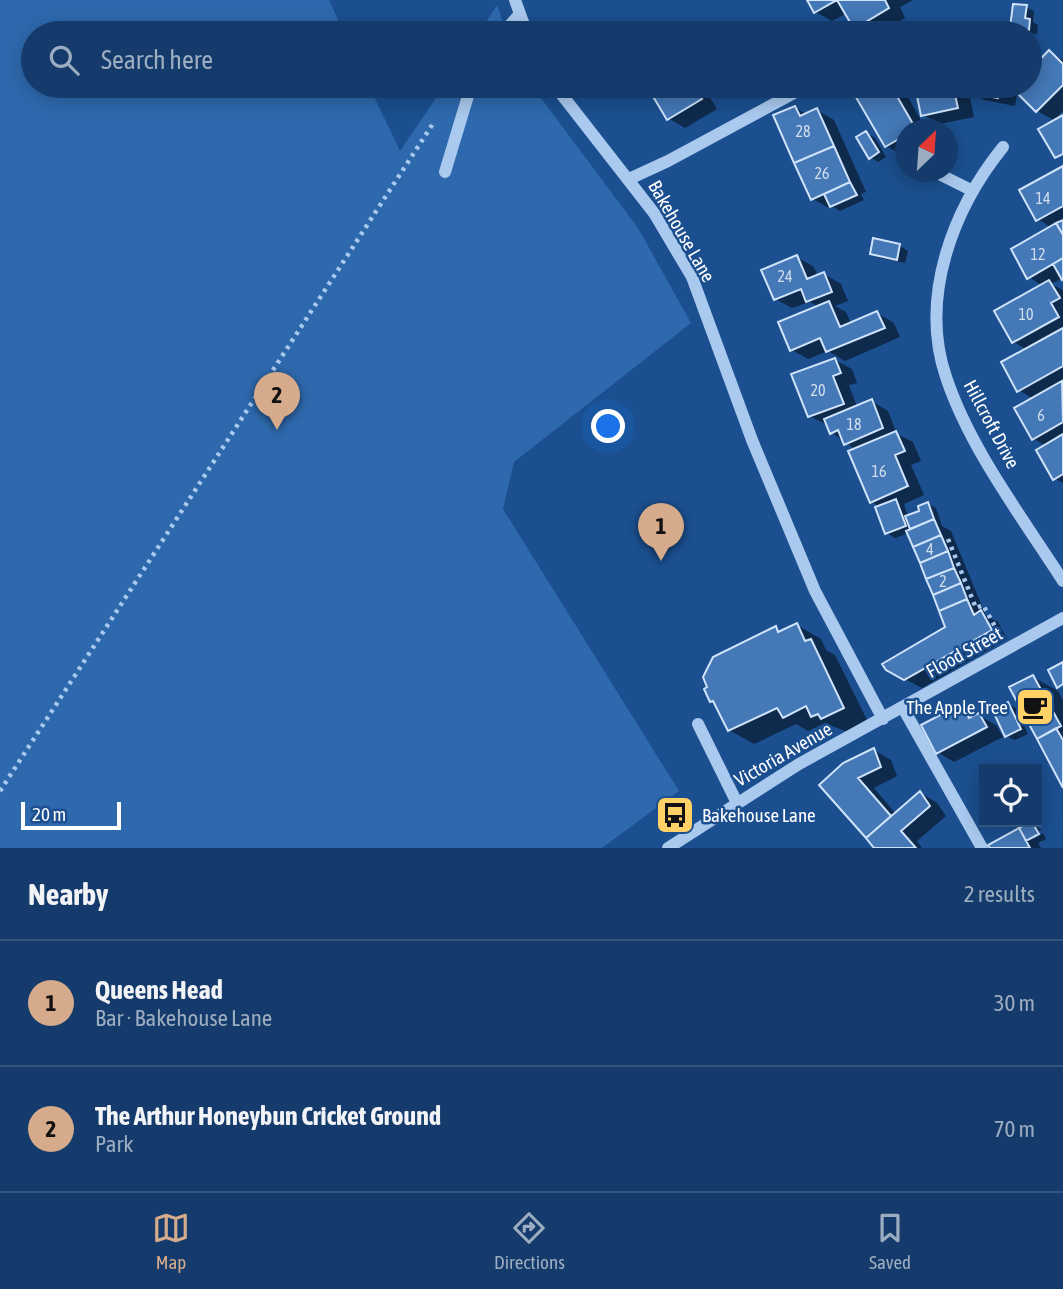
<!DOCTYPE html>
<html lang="en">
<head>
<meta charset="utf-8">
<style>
	body { margin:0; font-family:"Asap Condensed",sans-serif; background:#1d4271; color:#f1f3f6 }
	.controls { position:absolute; right:21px; bottom:21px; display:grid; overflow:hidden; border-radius:0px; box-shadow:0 4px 18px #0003 }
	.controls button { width:63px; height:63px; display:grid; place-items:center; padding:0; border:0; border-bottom:2px solid #33557e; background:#143b6b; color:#f1f3f6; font:35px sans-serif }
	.compass { position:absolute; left:895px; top:119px; width:63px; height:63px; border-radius:50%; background:#143b6b; box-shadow:0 4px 18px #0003; rotate:25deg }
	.scale { position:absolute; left:21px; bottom:18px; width:100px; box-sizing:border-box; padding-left:7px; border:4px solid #fff; border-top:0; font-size:19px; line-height:24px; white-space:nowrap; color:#fff; -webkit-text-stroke:5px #1b4f8f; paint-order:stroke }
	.you { position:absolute; left:609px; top:427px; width:24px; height:24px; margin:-18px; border:5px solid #fff; border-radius:50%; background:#1a73e8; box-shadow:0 0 0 10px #1a73e833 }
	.badge { display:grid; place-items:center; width:46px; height:46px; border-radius:50%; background:#d6ab8b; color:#111; font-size:23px; font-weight:700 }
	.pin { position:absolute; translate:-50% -58px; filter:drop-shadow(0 2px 4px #0008) }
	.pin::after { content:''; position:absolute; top:37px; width:24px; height:21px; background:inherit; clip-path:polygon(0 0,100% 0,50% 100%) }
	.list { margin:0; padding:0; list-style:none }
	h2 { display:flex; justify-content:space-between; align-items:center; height:91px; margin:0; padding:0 28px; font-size:30px }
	h2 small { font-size:23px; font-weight:400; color:#9dadc1 }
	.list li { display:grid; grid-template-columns:46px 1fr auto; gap:21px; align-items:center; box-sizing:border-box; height:126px; padding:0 28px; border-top:2px solid #33557e }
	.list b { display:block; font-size:26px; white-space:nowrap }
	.list p { margin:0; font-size:23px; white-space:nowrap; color:#9dadc1 }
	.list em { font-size:23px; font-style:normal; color:#9dadc1 }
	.icon { flex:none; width:38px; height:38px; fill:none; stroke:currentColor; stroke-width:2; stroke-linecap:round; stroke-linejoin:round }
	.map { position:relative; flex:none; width:1063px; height:848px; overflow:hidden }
	.search { position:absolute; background:#143b6b; box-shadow:0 4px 18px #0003; left:21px; right:21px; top:21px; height:77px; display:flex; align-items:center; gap:18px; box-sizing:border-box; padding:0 24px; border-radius:38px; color:#9dadc1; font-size:26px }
	.sheet { height:343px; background:#143b6b }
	nav { display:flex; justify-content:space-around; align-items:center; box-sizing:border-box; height:98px; border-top:2px solid #33557e; background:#143b6b; font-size:19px; color:#9dadc1 }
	nav a { display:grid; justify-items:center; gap:4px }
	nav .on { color:#d6ab8b }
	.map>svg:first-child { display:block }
</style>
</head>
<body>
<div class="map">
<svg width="1063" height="848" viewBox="0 0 1063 848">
	<rect width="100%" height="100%" fill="#1b4f8f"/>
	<path fill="#2e69ad" d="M0,0H329L344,33H33V86H369L400,151L444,86H532L638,228L691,323L514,462L503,509L679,791L602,848H0Z
		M497,5L507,33H479Z"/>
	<path fill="#0007" fill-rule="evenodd" d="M809,0H913L900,7L905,18L879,33H865L855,28L847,13L832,21L816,12Z
		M1026,7L1034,11L1033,22L1038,25L1037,34L1020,32L1012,27Z
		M1049,53L1063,60V111L1054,120L1037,111L1018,91L1015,106L984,100L969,92L974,117L940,124L923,115L917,86H1030V72Z
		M649,86H703L717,109L685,128L668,118Z
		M856,86H874L882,90L890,86L907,95L926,130H906V154L903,155L886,146L853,88Z
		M795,108L807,114L817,110L834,120L866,192L861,194L864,200L840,211L833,207L829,208L813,199Z
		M866,133L875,138L886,157L878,162L870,157Z
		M1063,168V278L1051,284L1063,290V483L1054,478L1046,446L1034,439L1033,399L1019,390L1027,350L1014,342L1043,286L1029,277L1052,228L1038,219Z
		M900,246L908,251L905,263L880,258L872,253Z
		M797,257L814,267L818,277L824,274L841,284L848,301L835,306L846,312L851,324L877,313L894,323L900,337L845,361L828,351L808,359L792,350L819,307L810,302L792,308L775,299Z
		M835,360L852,369L857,383L849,385L857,407L871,401L888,411L897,434L913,442L921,461L911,465L924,495L904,504L908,517L922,512L928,504L936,508L942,526L951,531L986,616L998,622L1007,639L922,688L905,679L948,628L909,533L895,538L887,533L880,507L871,501L856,450L831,432L828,425L809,416ZM985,621H989L998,636L995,638Z
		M797,625L821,639L826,650L835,655L868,722L847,732L825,723L808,731L796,724L754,744L729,730L716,703L712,701L776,628L782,632Z
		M1033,677L1058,691L1063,700V784Z
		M1008,704L1016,708L1028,734L1015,740L1006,736Z
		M961,706L996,725L1003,737L954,762L937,752Z
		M874,750L891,760L897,776L874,788L896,814L921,793L937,803L946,816L917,841L922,848H876L822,785Z
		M1032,823L1041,830L1031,836L1034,839L1043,833L1046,839L1038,843L1041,848H992Z"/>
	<path fill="#4478b7" stroke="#cfe3fa" stroke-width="2" d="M807,0H837L814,13Z
		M837,0H885L889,8L854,29Z
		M1013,4L1027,5L1025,18L1030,19L1029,30L1010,28Z
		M1049,50L1063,64V85L1036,112L1012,88L1014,86H1030V70Z
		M651,86H693L702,99L667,120L648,88Z
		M852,86H869L873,93L886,86H891L916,129L906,130V135L885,147L850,87Z
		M915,86H953L958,108L921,116Z
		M966,86H1001L998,98L965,92Z
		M795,106L800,116L817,108L834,146L794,163L773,115Z
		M1063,115V154L1055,158L1038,129Z
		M866,131L879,152L869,159L856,137Z
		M834,146L850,182L811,200L794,163Z
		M1063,166V206L1036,221L1019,190Z
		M850,182L857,195L830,207L824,194Z
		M1063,220V235L1056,223Z
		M1056,223L1063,235V258L1027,279L1011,249Z
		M873,238L900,244L897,260L870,254Z
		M797,255L807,279L824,272L832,292L806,302L801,289L774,300L761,270Z
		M1063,258V279L1062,280L1053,264Z
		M1049,280L1060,298L1051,303L1059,317L1012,343L994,311Z
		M829,301L840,327L877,311L885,328L826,352L820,338L790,351L778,322Z
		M1063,328V366L1017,392L1001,362Z
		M835,358L841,373L833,376L844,404L808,417L791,374Z
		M1062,381L1063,422L1032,440L1014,408Z
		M872,399L883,428L844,445L838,430L830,434L824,419Z
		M896,431L905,451L895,455L908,486L870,503L848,451Z
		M1063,434V474L1053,480L1036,450Z
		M896,499L906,526L885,534L875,507Z
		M928,502L934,519L910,529L905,516L919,511L918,506Z
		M934,519L941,535L913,547L906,531Z
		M941,535L948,551L920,563L913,547Z
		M948,551L954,568L926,579L920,563Z
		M954,568L961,583L933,595L926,579Z
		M961,583L967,599L939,611L933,595Z
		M967,599L974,615L981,610L992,630L904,680L886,670L882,664L945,627L939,611Z
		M797,623L805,641L811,639L844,708L821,719L818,714L811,717L806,706L783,718L777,708L728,731L713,701L710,702L704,689L707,687L703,677L713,657L776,626L778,632Z
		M1063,662V684L1057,688L1048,670Z
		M1033,675L1061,726L1037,739L1009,687Z
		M1008,702L1021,729L1005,737L992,709Z
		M961,704L969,718L979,713L987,727L936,754L921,725Z
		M1056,728L1063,740V788L1037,739Z
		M874,748L881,767L858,778L891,816L866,838L819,785L843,763Z
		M920,791L930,806L901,831L916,848H874L866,838Z
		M1030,822H1032L1039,834L1026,841L1019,828Z
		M1019,828L1030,848H990L988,845Z"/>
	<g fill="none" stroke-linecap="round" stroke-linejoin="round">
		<path stroke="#a9c9ee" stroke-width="4.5" stroke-dasharray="3.5 5" stroke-linecap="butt" d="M948,539L976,608L983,605L997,630
			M0,791L434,122"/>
		<path stroke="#a9c9ee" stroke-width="12" d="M515,0L527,33
			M503,33L519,15
			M555,86L654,213L692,277L752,440L815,591L883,719
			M1003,147C953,209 919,297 946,377C970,449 1022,517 1063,581
			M445,172L471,86
			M935,172L973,191
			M629,179L668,161L807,86
			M903,708L982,848
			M698,724L737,803
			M668,848L799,764L1063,618"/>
	</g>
	<defs>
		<symbol id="cafe-square" viewBox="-11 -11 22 22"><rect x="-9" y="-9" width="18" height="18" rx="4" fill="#ffd166" stroke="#1b4f8f"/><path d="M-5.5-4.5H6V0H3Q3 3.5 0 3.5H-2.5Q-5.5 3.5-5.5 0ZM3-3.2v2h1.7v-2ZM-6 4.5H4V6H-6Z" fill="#111"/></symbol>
		<symbol id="bus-square" viewBox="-11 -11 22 22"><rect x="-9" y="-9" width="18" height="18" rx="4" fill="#ffd166" stroke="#1b4f8f"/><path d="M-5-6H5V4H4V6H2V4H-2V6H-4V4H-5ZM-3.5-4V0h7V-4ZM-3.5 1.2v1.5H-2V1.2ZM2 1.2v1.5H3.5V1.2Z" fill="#111"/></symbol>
	</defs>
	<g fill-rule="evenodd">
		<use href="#cafe-square" x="1013" y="685" width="44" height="44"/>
		<use href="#bus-square" x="653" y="793" width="44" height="44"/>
	</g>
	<g text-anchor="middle" stroke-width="5" stroke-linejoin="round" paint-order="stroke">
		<g font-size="16" fill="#d0dded">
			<text x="803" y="137">28</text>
			<text x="822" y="179">26</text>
			<text x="1043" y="204">14</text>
			<text x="1038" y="260">12</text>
			<text x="785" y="282">24</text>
			<text x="1026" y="320">10</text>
			<text x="818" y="396">20</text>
			<text x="1041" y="421">6</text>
			<text x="854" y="430">18</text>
			<text x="879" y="477">16</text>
			<text x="930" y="555">4</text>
			<text x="943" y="587">2</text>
		</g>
		<g font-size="19" fill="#fff" stroke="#1b4f8f">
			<text transform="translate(682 231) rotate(60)" y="7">Bakehouse Lane</text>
			<text transform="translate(992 424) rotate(62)" y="7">Hillcroft Drive</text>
			<text transform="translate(964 652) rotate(-29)" y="7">Flood Street</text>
			<text transform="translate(783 754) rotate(-30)" y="7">Victoria Avenue</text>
		</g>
		<g font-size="19" fill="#fff" stroke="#1b4f8f" text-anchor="end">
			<text x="1008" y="714">The Apple Tree</text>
			<text x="702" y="822" text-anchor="start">Bakehouse Lane</text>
		</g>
	</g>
</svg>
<div class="controls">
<button><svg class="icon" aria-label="locate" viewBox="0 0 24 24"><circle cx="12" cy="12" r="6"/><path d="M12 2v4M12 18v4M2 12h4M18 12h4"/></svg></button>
</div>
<svg class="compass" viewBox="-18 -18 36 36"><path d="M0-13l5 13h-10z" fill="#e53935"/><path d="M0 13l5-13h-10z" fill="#9dadc1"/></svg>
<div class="scale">20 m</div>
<div class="you"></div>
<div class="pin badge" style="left:661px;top:561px">1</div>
<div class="pin badge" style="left:277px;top:430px">2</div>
<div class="search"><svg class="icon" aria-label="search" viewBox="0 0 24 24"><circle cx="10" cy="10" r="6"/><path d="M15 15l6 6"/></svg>Search here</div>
</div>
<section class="sheet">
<h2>Nearby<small>2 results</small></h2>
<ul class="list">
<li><span class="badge">1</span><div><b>Queens Head</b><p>Bar · Bakehouse Lane</p></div><em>30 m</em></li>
<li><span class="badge">2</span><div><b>The Arthur Honeybun Cricket Ground</b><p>Park</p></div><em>70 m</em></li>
</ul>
</section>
<nav>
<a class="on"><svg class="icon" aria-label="map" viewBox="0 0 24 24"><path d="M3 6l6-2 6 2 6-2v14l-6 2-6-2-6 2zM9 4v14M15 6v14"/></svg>Map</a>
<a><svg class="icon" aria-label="directions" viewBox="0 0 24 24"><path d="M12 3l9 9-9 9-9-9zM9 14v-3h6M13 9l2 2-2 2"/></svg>Directions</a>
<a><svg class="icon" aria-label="saved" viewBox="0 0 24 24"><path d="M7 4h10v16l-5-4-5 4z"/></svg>Saved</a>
</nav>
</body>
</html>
